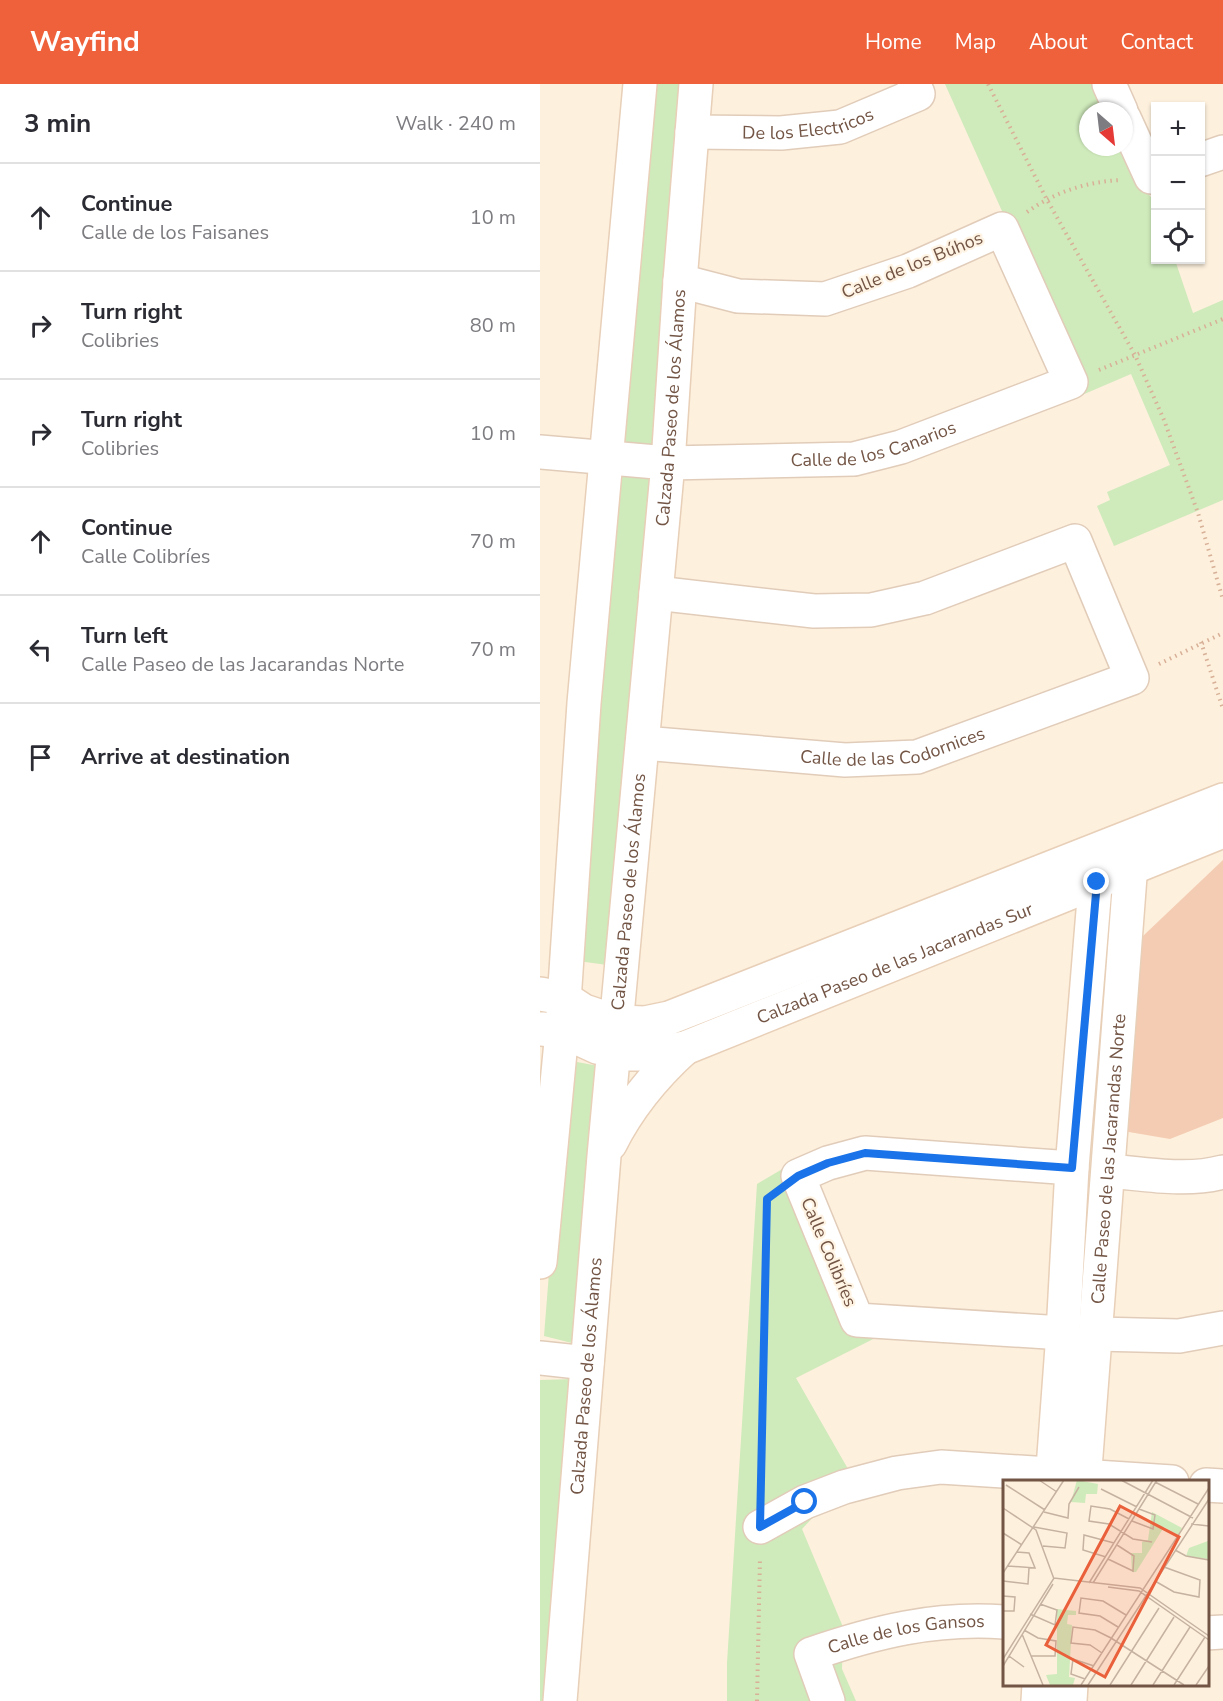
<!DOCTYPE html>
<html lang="en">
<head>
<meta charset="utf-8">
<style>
	body { margin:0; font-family:"Nunito Sans",sans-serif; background:#f7f7f7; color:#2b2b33 }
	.controls { position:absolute; right:18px; top:18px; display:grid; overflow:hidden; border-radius:0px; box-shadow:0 2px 4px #0004 }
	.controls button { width:54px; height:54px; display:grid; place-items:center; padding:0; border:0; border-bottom:2px solid #e1e1e2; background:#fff; color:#2b2b33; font:30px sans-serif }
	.compass { position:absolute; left:539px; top:18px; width:54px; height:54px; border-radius:50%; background:#fff; box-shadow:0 2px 4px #0004; rotate:152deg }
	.stop { position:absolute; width:18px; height:18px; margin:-14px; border:4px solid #1a73e8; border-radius:50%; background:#fff }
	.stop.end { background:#1a73e8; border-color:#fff; box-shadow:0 2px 6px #0008 }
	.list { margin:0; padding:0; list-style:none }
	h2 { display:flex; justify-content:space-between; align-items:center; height:78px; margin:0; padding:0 24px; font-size:26px }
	h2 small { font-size:20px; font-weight:400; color:#7c7c81 }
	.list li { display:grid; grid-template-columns:39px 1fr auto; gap:18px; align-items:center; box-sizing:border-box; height:108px; padding:0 24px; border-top:2px solid #e1e1e2 }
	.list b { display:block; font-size:22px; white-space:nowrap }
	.list p { margin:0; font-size:20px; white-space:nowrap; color:#7c7c81 }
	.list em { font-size:20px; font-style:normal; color:#7c7c81 }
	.icon { flex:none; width:33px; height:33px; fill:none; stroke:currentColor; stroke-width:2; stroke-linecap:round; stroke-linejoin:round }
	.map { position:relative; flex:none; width:683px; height:1617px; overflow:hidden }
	header { display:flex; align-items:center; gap:36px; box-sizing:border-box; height:84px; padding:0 30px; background:#ef613a; color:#fff }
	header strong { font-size:28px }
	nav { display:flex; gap:33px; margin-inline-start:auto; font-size:21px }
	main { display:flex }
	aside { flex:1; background:#fff }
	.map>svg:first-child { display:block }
</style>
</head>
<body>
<header>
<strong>Wayfind</strong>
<nav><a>Home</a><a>Map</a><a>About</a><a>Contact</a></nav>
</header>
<main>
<aside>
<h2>3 min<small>Walk · 240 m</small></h2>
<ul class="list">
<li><svg class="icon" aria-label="ahead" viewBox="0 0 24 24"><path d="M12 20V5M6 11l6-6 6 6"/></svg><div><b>Continue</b><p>Calle de los Faisanes</p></div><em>10 m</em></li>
<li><svg class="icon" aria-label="right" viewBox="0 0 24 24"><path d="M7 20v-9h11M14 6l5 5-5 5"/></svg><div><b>Turn right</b><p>Colibries</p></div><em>80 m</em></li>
<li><svg class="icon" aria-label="right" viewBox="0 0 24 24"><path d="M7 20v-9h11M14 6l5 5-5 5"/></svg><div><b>Turn right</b><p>Colibries</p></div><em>10 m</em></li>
<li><svg class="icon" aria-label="ahead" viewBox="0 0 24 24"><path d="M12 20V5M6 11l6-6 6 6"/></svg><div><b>Continue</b><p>Calle Colibríes</p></div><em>70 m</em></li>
<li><svg class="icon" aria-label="left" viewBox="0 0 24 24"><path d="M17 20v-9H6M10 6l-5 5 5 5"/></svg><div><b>Turn left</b><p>Calle Paseo de las Jacarandas Norte</p></div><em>70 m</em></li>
<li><svg class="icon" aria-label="arrive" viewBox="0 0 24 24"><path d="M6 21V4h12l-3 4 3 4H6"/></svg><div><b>Arrive at destination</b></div></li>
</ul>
</aside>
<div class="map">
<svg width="683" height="1617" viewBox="0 0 683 1617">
	<rect width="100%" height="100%" fill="#fdf0dd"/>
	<path fill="#cfeabb" d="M113,0H151L75,882L38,877Z
		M405,0H553L565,27H548V63H580L590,88L615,118L616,176H635L653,229L683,216V416L574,462L557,422L570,416L567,408L630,381L591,290L542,311L530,282L531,281Z
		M26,976L64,983L40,1261L4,1252Z
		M256,1077L323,1227L357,1243L256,1294L312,1392L262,1445L303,1543L302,1585L316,1617H187V1579L217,1100Z
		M35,1295L12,1617H0V1296Z"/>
	<path fill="#f4ccb3" d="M683,776V1034L630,1055L583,1047L603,852Z"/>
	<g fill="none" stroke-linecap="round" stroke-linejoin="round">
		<defs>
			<g id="street">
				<path d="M569,0L581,27"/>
				<path d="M584,34L611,93L616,92"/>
				<path id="s1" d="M152,48L241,49L300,43L378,10L374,0"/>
				<path d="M660,76L683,68"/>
				<path id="s2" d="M0,368L128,379L314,375L361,363L531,298L462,145L368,187L285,215L198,212L140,197"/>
				<path id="s3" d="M103,659L305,676L377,673L592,594L535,457L385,514L331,526L274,527L116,509"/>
				<path d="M569,1087C605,1090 647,1098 683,1088"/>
				<path d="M523,1249L317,1236L258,1092L288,1079L325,1069L532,1084"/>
				<path d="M557,1250L639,1252L683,1244"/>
				<path d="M0,1274L47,1279"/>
				<path d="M666,1401L683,1402"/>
				<path d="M220,1443L265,1418L304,1403L357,1389L401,1383L632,1398"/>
				<path d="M666,1549L683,1548"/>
				<path id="s4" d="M288,1617L271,1570C335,1548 395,1533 464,1538"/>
			</g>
			<g id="secondary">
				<path d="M0,910L24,914L44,927L77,938L105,939L129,934L683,716"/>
				<path id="s5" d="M2,945L22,947L57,963L91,970H112L145,964L683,747"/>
				<path d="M70,1060C89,1022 114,992 145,964"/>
				<path d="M0,1178L22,947L44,619L100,0"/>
				<path d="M512,1398L523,1249L532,1084L557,778"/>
				<path id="s6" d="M544,1398L592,766"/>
				<path id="s7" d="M20,1617L64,1072L128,379L140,197L156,0"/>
				<path d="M498,1617L499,1600"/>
				<path d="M530,1617L531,1600"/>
			</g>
		</defs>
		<use href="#street" stroke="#e1ccb9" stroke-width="36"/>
		<use href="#secondary" stroke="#e8cfb8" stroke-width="36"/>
		<path stroke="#d8b097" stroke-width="4" stroke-dasharray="1.5 4.5" stroke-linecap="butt" d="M448,0L506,114L595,271L624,336L658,429L683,516
			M487,128C515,108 546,98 580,96
			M559,286L683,235
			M661,558L683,625
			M619,580L683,549
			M221,1409L227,1115L233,1110
			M217,1617L220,1473"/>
		<use href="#street" stroke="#fff" stroke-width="33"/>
		<use href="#secondary" stroke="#fff" stroke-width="33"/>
	</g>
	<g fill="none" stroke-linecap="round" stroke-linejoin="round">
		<path stroke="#1a73e8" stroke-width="8" d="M265,1418L220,1443L227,1115L258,1092L288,1079L325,1069L532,1084L557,798"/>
	</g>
	<g text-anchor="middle" stroke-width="4.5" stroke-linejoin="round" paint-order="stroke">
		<g font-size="18" fill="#735545" stroke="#fff4e4">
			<text dy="6" stroke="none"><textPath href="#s1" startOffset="117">De los Electricos</textPath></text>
			<text transform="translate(372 181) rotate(-22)" y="6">Calle de los Búhos</text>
			<text dy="6" stroke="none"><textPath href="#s7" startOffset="1298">Calzada Paseo de los Álamos</textPath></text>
			<text dy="6" stroke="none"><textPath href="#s2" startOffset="336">Calle de los Canarios</textPath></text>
			<text dy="6" stroke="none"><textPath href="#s3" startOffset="252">Calle de las Codornices</textPath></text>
			<text dy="6" stroke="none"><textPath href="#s7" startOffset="812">Calzada Paseo de los Álamos</textPath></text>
			<text dy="6" stroke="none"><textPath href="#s5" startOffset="374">Calzada Paseo de las Jacarandas Sur</textPath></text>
			<text dy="6" stroke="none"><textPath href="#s6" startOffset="324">Calle Paseo de las Jacarandas Norte</textPath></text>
			<text transform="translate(289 1168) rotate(67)" y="6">Calle Colibríes</text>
			<text dy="6" stroke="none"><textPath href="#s7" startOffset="326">Calzada Paseo de los Álamos</textPath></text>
			<text dy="6" stroke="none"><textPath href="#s4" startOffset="148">Calle de los Gansos</textPath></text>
		</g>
	</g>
	<g transform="translate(463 1396)">
		<rect width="206" height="206" fill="#fdf0dd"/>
		<path d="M74,0L95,4L94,14H83L82,23L68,22ZM149,32L179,48L175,55L161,47L133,92H129L128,73H139V62L145,60ZM205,61V79L183,76L186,68ZM54,129L73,131V135H65L64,144L69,145L66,197L72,198L70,205H47L43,195L54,194Z" fill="#cfeabb"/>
		<path fill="none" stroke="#c6b2a0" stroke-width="1.5" d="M36,0L54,12M118,0L190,38M152,2L195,24M3,5L42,30M98,9L134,27M0,28L33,50L51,99M41,32L65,38L66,24L76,7M126,39L107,29L88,26L86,41L106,44L130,59L149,62M129,41L150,49L152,35L136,29M188,44L206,46M31,47L64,53L62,68L40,66M0,53L19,65M172,70L183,76L206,80M103,77L80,70L81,55L111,63M105,79L130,91L131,76L114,65M5,86L32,88L26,73L14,72M0,93L61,0M0,101L25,104L26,88M152,101L171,112L196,117L197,100L161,87M86,103L150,0M90,103L154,0M105,107L136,111L206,160M0,116L12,117L11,131H0M27,134L52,145L54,130L37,124M115,147L97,136L76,133L78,118L100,121L123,135M21,150L35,158L53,161L52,176H28M19,154L40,205M99,173L87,165L68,163L70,147L92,150L108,158L181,205M6,176L21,187M0,179L51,98L137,108L206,156M0,186L50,104M82,199L68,194L70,179L91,186M78,205L206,8M85,205L206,19M107,205L156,128M128,205L171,137M150,205L187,147M171,205L202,157M193,205L206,186"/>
		<path fill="#e9603b" fill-opacity="0.15" stroke="#e9603b" stroke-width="3" d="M117,26L176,57L102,197L43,165Z"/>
		<rect width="206" height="206" fill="none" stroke="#735545" stroke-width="3"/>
	</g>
</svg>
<div class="controls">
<button>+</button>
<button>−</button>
<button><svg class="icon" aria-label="locate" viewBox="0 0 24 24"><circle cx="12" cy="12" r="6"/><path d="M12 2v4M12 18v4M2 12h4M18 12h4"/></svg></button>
</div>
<svg class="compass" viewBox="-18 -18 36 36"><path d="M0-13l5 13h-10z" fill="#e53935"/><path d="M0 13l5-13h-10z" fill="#7c7c81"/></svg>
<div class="stop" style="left:265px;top:1418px"></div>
<div class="stop end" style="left:557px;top:798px"></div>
</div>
</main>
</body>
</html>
